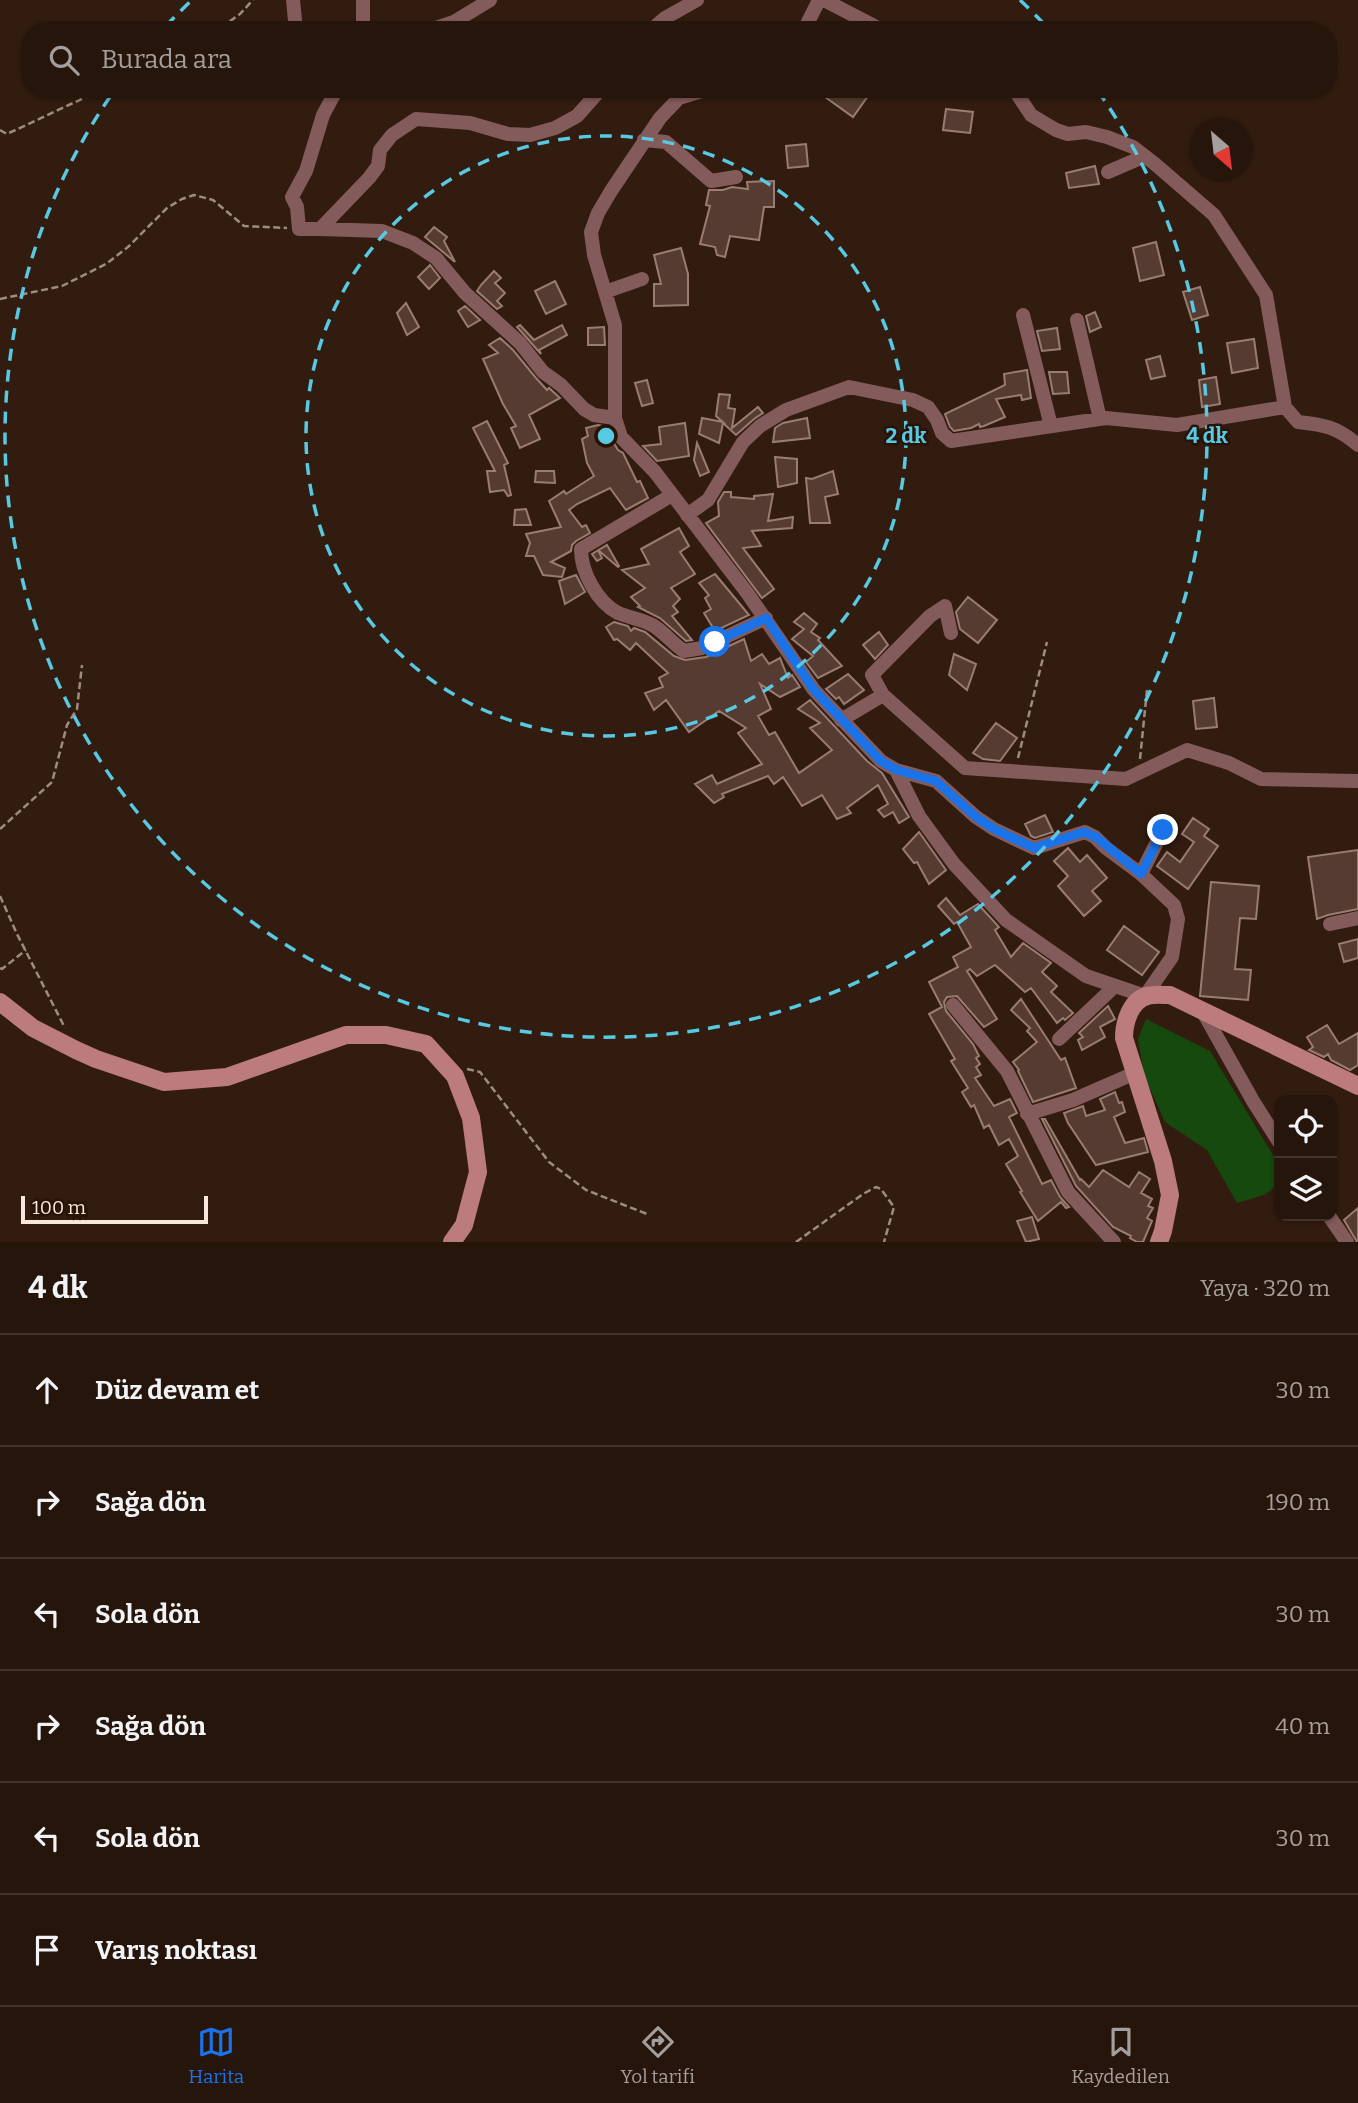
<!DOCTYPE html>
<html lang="tr">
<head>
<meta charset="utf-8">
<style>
	body { margin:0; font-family:Bitter,serif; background:#2e1e14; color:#f1f3f6 }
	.controls { position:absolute; right:21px; bottom:21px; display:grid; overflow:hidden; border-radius:14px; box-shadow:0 2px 5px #0004 }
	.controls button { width:63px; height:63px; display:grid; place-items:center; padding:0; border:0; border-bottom:2px solid #42342c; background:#26150b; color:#f1f3f6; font:35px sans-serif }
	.compass { position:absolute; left:1190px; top:119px; width:63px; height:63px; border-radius:50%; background:#26150b; box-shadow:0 2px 5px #0004; rotate:152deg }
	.scale { position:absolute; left:21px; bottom:18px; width:187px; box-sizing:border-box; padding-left:7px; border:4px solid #f7e7df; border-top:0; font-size:19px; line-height:24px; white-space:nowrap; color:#f7e7df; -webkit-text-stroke:5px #281306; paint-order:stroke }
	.stop { position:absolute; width:21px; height:21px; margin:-16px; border:5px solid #1a73e8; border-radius:50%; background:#fff }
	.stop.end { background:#1a73e8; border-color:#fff; box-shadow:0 2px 7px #0008 }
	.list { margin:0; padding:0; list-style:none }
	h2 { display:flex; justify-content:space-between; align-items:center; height:91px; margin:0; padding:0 28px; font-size:30px }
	h2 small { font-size:23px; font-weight:400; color:#a49f9d }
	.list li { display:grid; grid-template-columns:46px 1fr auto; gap:21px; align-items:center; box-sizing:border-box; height:112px; padding:0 28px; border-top:2px solid #42342c }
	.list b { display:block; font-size:26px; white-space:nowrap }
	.list em { font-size:23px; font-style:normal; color:#a49f9d }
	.icon { flex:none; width:38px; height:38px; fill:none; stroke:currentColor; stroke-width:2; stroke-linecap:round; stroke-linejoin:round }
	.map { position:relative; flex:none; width:1358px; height:1242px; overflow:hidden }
	.search { position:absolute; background:#26150b; box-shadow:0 2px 5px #0004; left:21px; right:21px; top:21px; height:77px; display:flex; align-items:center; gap:18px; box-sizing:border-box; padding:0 24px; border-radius:28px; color:#a49f9d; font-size:26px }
	.sheet { height:763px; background:#26150b }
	nav { display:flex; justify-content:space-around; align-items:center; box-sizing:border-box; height:98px; border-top:2px solid #42342c; background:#26150b; font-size:19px; color:#a49f9d }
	nav a { display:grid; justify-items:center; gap:4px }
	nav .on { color:#1a73e8 }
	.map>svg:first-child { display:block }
</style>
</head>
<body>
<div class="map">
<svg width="1358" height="1242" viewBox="0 0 1358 1242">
	<rect width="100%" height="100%" fill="#321c0f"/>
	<path fill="#15490e" d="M1146,1019L1210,1051L1279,1165V1184L1264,1195L1237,1203L1207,1150L1165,1122L1144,1075L1138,1039Z"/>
	<path fill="#553b31" stroke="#9a7c71" stroke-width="2" d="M814,89H873L853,117Z
		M946,109L973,112L970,133L943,130Z
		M806,144L808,166L788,168L786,146Z
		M1095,166L1099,184L1069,188L1066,173Z
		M774,181V207H764L759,240L730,236L725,257L717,255L715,247L700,244L710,206L706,205L709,190H723L732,187L748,189L747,182Z
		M434,227L447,237L444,241L455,262L425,237Z
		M1156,242L1164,275L1140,281L1133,248Z
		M681,248L688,274V305L654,306V284H661L654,255Z
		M430,265L440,278L429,289L418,277Z
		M494,271L501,278L495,283L505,293L497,301L502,306L497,309L477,291L481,285Z
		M555,281L566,304L546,314L535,291Z
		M1200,287L1208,315L1192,320L1183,292Z
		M406,303L419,327L407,335L397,313Z
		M465,306L480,320L468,327L458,311Z
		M1095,312L1101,327L1090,332L1086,316Z
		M520,325L534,340L562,325L567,335L539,350L541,354L517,327Z
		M604,327L605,345H588V328Z
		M1057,328L1060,349L1042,351L1037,331Z
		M500,338L513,350L536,378L547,390L549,388L560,398L529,415L540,439L520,448L511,428L516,426L503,404L483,359L498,353L489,345Z
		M1254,339L1258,368L1232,373L1227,343Z
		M1160,356L1165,376L1151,379L1146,360Z
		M1027,370L1031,398L1022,400L1021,395L996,399L1005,417L984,426L980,427L979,424L971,428L954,431L950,427L945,414L1005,385L1004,374Z
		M1049,372H1067L1069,393L1053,394Z
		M1216,377L1220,404L1202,407L1199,380Z
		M647,380L653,403L642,406L635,383Z
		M719,394L730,395L728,408L735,409L732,428L758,407L763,413L754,419L736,435L723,423L719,443L699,434L702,418L723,422L716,416Z
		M807,418L810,438L773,442L775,428L783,423Z
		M487,421L508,463L504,465L511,495L508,496L504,490L490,492L487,471H495L473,428Z
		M685,423L689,456L657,461L643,446L661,444L659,427Z
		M598,425L608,427L612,440L618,450L623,453L637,482L640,481L648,498L626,510L610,488L577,504L569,510L582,527L586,525L590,533L576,541L572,545L571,551L551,562L565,568L562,577L543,575L534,556H526L530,543L526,534L561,527L549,501L564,491L566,494L594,476L587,463L582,439L588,436L586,428Z
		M697,443L709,472L700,476L694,460Z
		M775,457L797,459V483L778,487Z
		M536,471H554L555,483L535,482Z
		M833,471L838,494L825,497L830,523H810L806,478L812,479Z
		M724,492H731V497L754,499V496L773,494L768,521L793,517L792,528L752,531L761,546L743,548L774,589L762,598L706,523L719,516L718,502Z
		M526,509L531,525H514L515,510Z
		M679,528L689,546L680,552L695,574L671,588L680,599L673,606L678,612L672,616L692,640L686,641L660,618L638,607L640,606L631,597L645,588L622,570L649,564L641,549Z
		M607,545L619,566L618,567L598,550L602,558L597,561L592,554Z
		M715,574L749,615L715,631L704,613L711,609L705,598L709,595L699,583Z
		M576,575L585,592L565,604L559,581Z
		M968,597L997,620L978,643L960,629L956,612Z
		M804,613L817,624L811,632L820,638L818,640L842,666L818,678L806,662L813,656L792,639L804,629L794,622Z
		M614,622L628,626L631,631L634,628L645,632L674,656L685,660L706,657L744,639L751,661L762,654L769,664L780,658L788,678L792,675L800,687L780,697L760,684L771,709L758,716L769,735L775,732L799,773L832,750L810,728L820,723L798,709L810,700L867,761L882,773L909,817L899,823L893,812L884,817L878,810L888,804L878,785L847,808L851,813L837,819L822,795L802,806L783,777L774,784L768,776L722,794L724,797L714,803L695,784L712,775L717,784L762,764L738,733L746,728L719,711L689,732L666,700L654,710L645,693L663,687L659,678L668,673L636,643L630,650L617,639L614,640L606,627Z
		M879,632L888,645L875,659L863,645Z
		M954,654L976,664L967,690L949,675Z
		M848,674L864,690L844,704L839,697L836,699L826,689Z
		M1214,698L1217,727L1196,729L1193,701Z
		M996,723L1017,738L1000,761L983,759L973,753Z
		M1045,815L1053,832L1035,838L1031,836L1025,824Z
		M1193,818L1209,829L1204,836L1218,846L1188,889L1157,866L1167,852L1180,862L1194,842L1182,834Z
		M919,832L946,870L929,884L917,862L914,863L903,849Z
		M1068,848L1080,862L1087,855L1107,878L1092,891L1101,901L1084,916L1058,886L1068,876L1054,861Z
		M1358,850V909L1328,915L1317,919L1308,857Z
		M1211,882L1259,886L1256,919L1240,918L1235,969L1251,970L1248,1000L1200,996Z
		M946,898L960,915L978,904L999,927L995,930L1011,957L1023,943L1051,963L1042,972L1057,986L1051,992L1073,1013L1065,1020L1063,1018L1057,1023L1031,988L1025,992L995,965L977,976L970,969L967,971L997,1019L984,1027L957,996L947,997L944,1002L946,1011L973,1044L979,1056L976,1058L980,1064L976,1067L981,1075L975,1078L994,1106L1010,1099L1017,1113L1009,1117L1042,1184L1051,1180L1060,1197L1069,1207L1066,1208L1061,1202L1038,1221L1020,1192L1022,1191L1006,1164L1018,1156L1009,1139L999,1145L989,1125L984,1128L974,1105L971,1107L962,1092L968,1088L951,1061L955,1059L929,1014L942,1007L929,982L958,967L953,957L971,947L957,922L954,924L938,906Z
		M1124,926L1159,952L1142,975L1107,950Z
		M1358,939V958L1344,962L1339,944Z
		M1021,999L1061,1060L1065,1058L1076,1088L1033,1102L1018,1071L1019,1070L1013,1062L1037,1042L1027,1031L1030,1028L1011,1010Z
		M1108,1006L1115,1019L1100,1027L1105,1037L1082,1050L1078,1040L1083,1037L1079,1033Z
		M1327,1025L1339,1044L1358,1033V1065L1350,1070L1331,1060L1328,1054L1324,1057L1309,1050L1313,1047L1307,1037Z
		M1115,1092L1119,1103L1122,1102L1125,1112L1114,1117L1125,1143L1144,1138L1148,1152L1096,1165L1068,1123L1064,1113L1083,1106L1086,1116L1105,1110L1100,1099Z
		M1042,1119H1045L1080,1180L1081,1179L1089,1187L1103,1170L1129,1187L1139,1172L1150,1179L1141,1193L1152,1199L1148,1206L1153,1208L1147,1218L1152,1221L1143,1242H1137L1130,1238L1131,1236L1113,1227L1076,1186Z
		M1358,1208V1242H1357L1344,1220Z
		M1032,1217L1039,1239L1026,1242L1017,1221Z"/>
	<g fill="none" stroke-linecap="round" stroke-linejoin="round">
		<path stroke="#9e8b81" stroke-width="2.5" stroke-dasharray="7 3.5" stroke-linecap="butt" d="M211,30L222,27L240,14L253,0
			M0,130L7,134L103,89
			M0,299L62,286L106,264L128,247L167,208L182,199L194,195L213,200L244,226L287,228
			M1018,758L1047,642
			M1140,759L1147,690
			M0,829L52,782L67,725L77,709L82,665
			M0,896L17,934L65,1028
			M0,968L2,969L26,950
			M467,1069L480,1072L549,1162L586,1190L647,1214
			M796,1242L863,1194L876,1187L881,1189L894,1207L884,1242"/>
		<path stroke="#845b5b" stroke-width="14" d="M293,0L296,30
			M363,0V30
			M824,0L882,30
			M393,30L395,28L401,30
			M430,30L454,22L490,0
			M651,30L665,18L697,0
			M804,30L819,0
			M337,89L323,115L306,171L292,197L297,207L299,229H320L369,178L378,166L380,150L392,135L416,119L470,123L508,134L530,135L555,128L577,116L601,89
			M708,89L679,98L660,118L611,191L598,213L591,232L594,255L615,325V418L621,437L655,472L748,594L814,690L881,761L896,770L936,781L976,817L994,829L1034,848L1085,832L1095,837L1106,848L1141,874L1174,905L1178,919L1172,957L1145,996L1086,976L1006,920L954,864L919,816L896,770
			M1014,89L1031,115L1056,130L1068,134L1086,132L1107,137L1133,147L1155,164L1214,215L1266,295L1285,407L1298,422C1325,425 1337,427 1358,445
			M644,140L666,142L711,181L736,177
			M1108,172L1145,156
			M320,229L382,231L413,243L436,258L465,293L520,343L543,372L561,385L584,409L594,415L615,418
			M605,292L642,279
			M1023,315L1051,426
			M1077,320L1100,419
			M672,495L581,549C581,572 597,602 618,613C630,618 643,619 654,626C665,633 673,644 684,651L702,648L766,618
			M687,515L708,500L743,442L760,426L786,410L849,387L913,400L928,407L937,420L942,433L951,441L1106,418L1177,425L1285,407
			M883,695L872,675L930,616L945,606L951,633
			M841,720L883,695L965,768L1126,779L1187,750L1229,763L1261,779L1358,781
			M1141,874L1163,830
			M1330,924L1358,918
			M953,1005L1007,1071L1068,1192L1114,1242
			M1203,1012L1253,1101L1279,1142
			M1059,1039L1115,986
			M1027,1114L1073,1100L1135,1073
			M1329,1216L1347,1242"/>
		<path stroke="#bc7b7c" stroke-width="18" d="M0,1002L33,1028L76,1050L96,1059L164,1082L227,1077L346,1035H386L426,1044L455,1076L471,1118L478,1172L464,1225L452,1242
			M1159,1242L1163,1231L1170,1195L1163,1161L1124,1038C1124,1023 1130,1001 1147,996C1154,994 1163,995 1170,995L1358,1086"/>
	</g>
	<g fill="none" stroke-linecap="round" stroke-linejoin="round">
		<path stroke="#1a73e8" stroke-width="9" d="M715,642L766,618L814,690L881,761L897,770L936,781L976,817L994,829L1034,848L1084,832L1096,837L1141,874L1163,830"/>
	</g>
	<g fill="none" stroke="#57c9e2" stroke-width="3.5" stroke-dasharray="12 9">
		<circle cx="606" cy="436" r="300"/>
		<path d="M166 26A601 601 0 0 1 192 0M1020 0A601 601 0 0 1 1046 26M1098 91A601 601 0 1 1 114 91"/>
	</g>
	<circle cx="606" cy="436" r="10" fill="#57c9e2" stroke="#281306" stroke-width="3.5"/>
	<g font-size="21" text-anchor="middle" font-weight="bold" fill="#57c9e2" stroke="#281306" stroke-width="5" stroke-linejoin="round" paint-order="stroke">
		<text x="906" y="443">2 dk</text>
		<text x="1207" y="443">4 dk</text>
	</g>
</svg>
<div class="controls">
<button><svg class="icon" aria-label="locate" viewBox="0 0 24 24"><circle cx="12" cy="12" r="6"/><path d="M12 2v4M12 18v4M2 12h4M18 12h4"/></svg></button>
<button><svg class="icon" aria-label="layers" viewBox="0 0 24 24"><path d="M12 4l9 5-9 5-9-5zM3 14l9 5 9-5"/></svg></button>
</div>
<svg class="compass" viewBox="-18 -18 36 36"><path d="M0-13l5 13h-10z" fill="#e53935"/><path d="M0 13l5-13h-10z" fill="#a49f9d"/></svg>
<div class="scale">100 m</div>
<div class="stop" style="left:715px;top:642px"></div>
<div class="stop end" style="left:1163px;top:830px"></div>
<div class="search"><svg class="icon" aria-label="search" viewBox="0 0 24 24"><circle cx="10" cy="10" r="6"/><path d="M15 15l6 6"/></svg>Burada ara</div>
</div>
<section class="sheet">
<h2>4 dk<small>Yaya · 320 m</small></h2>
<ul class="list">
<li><svg class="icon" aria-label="ahead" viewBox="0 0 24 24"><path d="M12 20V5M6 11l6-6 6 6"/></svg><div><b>Düz devam et</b></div><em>30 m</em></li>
<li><svg class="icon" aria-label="right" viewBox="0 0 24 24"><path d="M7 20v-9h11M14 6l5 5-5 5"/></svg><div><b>Sağa dön</b></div><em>190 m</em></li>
<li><svg class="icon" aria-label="left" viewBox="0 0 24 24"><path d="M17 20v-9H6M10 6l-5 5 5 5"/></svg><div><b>Sola dön</b></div><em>30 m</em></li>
<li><svg class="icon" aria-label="right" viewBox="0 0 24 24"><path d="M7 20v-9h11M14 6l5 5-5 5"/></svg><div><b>Sağa dön</b></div><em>40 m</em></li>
<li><svg class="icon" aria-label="left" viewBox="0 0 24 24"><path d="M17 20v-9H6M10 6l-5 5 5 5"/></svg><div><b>Sola dön</b></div><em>30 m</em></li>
<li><svg class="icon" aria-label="arrive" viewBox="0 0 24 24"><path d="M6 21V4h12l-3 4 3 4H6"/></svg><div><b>Varış noktası</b></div></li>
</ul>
</section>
<nav>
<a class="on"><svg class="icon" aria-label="map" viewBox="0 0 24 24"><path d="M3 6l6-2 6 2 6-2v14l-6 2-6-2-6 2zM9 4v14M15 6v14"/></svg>Harita</a>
<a><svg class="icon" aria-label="directions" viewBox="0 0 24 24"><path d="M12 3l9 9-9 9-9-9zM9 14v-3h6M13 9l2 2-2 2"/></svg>Yol tarifi</a>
<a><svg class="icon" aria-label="saved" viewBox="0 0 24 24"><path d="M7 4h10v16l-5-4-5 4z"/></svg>Kaydedilen</a>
</nav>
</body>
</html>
